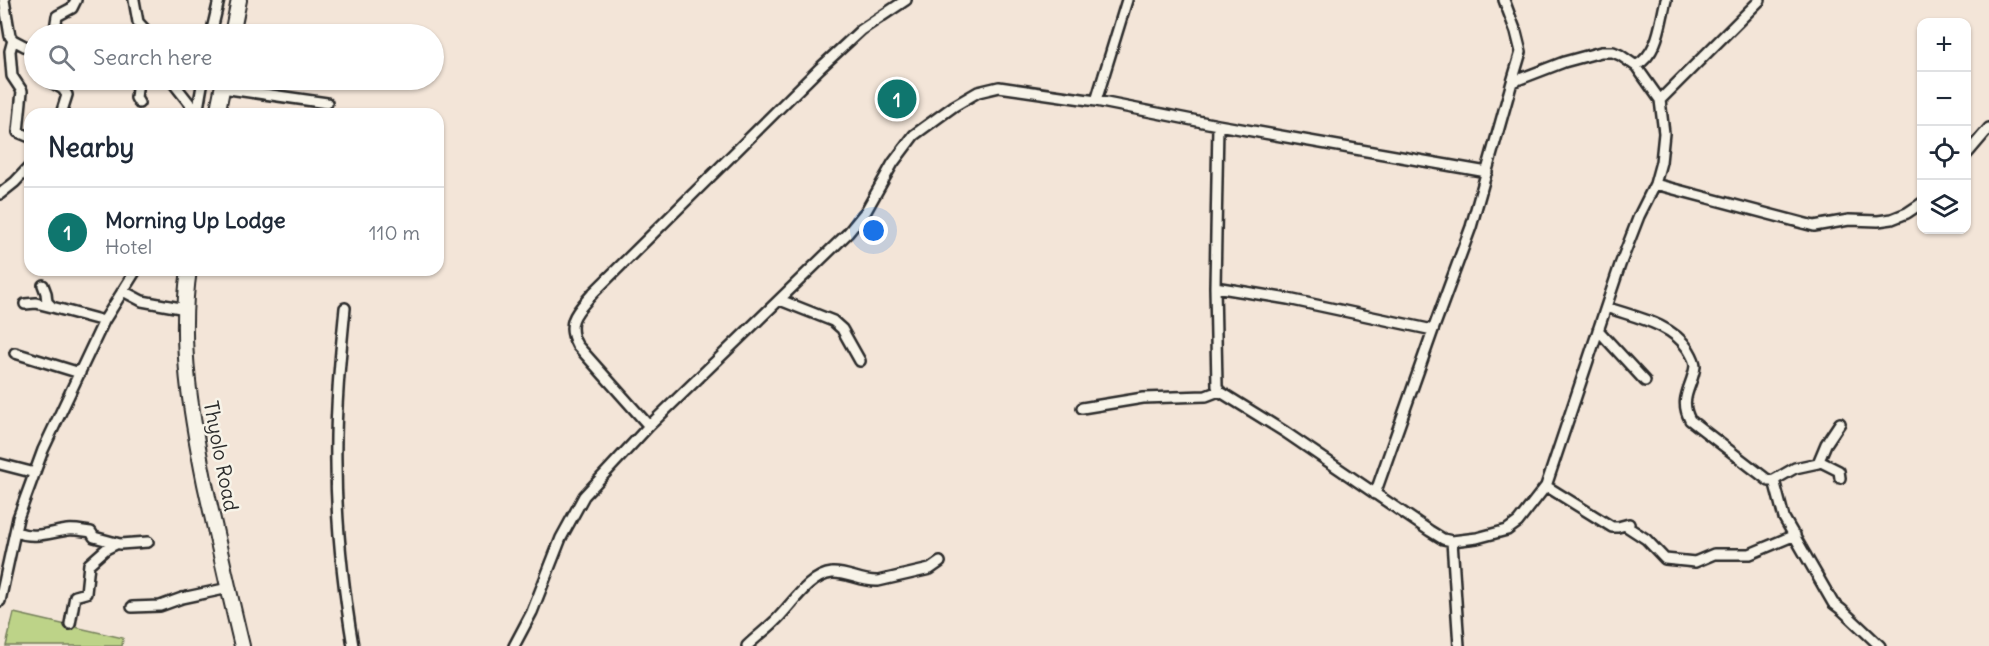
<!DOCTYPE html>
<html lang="en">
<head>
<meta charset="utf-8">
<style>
	body { margin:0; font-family:Delius,sans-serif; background:#f6f6f7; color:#1f2937 }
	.controls { position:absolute; right:18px; top:18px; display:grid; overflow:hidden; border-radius:12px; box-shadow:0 2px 4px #0004 }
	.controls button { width:54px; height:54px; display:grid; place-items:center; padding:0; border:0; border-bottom:2px solid #e0e1e3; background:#fff; color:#1f2937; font:30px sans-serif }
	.you { position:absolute; left:874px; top:231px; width:21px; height:21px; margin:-15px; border:4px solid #fff; border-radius:50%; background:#1a73e8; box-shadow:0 0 0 9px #1a73e833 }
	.badge { display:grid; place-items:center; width:39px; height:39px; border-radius:50%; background:#0f766e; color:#fff; font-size:20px; font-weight:700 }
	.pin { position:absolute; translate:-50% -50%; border:3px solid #fff; box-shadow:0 2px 6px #0006 }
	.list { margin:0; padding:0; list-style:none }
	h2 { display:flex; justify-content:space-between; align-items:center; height:78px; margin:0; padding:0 24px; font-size:26px }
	h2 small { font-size:20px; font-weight:400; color:#747a83 }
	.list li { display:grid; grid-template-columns:39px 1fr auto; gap:18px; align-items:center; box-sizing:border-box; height:90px; padding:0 24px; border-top:2px solid #e0e1e3 }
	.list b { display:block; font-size:22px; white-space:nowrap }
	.list p { margin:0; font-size:20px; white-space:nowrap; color:#747a83 }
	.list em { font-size:20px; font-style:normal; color:#747a83 }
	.icon { flex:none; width:33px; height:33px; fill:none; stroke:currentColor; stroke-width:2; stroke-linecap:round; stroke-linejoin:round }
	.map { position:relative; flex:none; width:1989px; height:646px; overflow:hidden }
	.search { position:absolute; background:#fff; box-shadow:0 2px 4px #0004; left:24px; top:24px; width:420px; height:66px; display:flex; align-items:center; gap:15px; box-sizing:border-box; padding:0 21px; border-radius:33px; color:#747a83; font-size:22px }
	.panel { position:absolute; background:#fff; box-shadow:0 2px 4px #0004; left:24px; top:108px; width:420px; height:168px; border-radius:18px }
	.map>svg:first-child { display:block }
</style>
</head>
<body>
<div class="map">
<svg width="1989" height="646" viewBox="0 0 1989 646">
	<rect width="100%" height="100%" fill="#f3e5d8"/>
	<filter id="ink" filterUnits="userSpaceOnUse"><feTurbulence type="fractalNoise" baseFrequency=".0167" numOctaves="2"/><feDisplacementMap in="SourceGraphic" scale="12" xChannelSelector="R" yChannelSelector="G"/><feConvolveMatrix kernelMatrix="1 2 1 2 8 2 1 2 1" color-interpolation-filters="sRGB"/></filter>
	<g filter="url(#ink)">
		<path fill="#bdd388" stroke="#747f5a" stroke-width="1.5" d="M14,613L123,638L122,646H6Z"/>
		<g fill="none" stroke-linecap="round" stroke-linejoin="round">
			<defs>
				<path id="minor" d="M4,0L10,36L13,40L34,51
					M134,0L138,22L149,34
					M1504,0L1516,32L1521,52L1512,82
					M53,34L55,29L57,16L72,8L76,0
					M211,34L219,0
					M13,40L10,51L12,76L22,91L18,132L30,137
					M1636,66C1659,53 1660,23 1666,0
					M51,80V82L63,89L67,95L61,114
					M138,80L136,98L139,103
					M171,80L197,113
					M222,88L327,103
					M1660,100L1760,0
					M1096,101L1127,0
					M197,114L203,80
					M1218,125L1215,287L1217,386L1219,391L1285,432L1430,531L1443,539L1452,541L1477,538L1507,530L1518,522L1546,486L1620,265L1639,216L1655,184L1661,162L1664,133L1660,100L1636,66L1620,55L1613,52H1601L1564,62L1512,82L1471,227L1433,330L1375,494
					M1966,155L1989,128
					M1655,184L1814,226L1849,220L1878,221L1892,219L1907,213L1922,203
					M0,194L15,182L30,166
					M43,285L46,293L47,302L52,307L104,321
					M1215,287L1288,299L1433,330
					M123,291L142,301L186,309
					M780,300L833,321L842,329L860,361
					M25,304L36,303L52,307
					M1606,307C1634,317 1671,323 1688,349C1691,354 1695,360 1695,366C1693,386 1678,398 1690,420L1769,481L1774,480L1795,468L1818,463L1826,444L1840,423
					M345,308C340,359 335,411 336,463C336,524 343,586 353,646
					M1598,330L1645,381
					M15,353L80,373
					M1082,408L1143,398L1206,396L1219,391
					M649,426L577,345C564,321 579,310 593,293L820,68L861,30L906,0
					M1821,462L1839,471L1840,478
					M0,464L35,473
					M1774,480L1784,518L1833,603L1842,610L1880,646
					M1546,486L1612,527H1618L1629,524
					M1626,526L1646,539L1665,559L1695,562L1714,554H1750L1795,535
					M16,532C34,539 48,533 67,530C75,529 83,531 91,532L94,537L120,544L148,542
					M1452,541L1459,646
					M0,601L18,518L43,450L104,321L136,270
					M132,607L160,606L182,598L229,588
					M70,624L75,596L86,593L89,564L106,549L116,544
					M514,646L532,612L561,538L584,496L649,426L848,233L866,211L893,163L914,135L954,106L978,92L999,87L1096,101L1218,125L1487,172
					M747,646C756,637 766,630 775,621C790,607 809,575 832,573C847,572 862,582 878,581L930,569L940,562"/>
				<path id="highway" d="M232,34L239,0
					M217,114L224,80
					M189,270C178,342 191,414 205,484C217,538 229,592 242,646"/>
			</defs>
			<use href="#minor" stroke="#2b2b2b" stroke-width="14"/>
			<use href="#highway" stroke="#2b2b2b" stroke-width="18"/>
			<use href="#minor" stroke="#f7f3e8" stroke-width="9"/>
			<use href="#highway" stroke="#f7f3e8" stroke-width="14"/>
		</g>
	</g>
	<g text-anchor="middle" stroke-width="5" stroke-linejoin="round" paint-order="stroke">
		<g font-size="20" fill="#2b2b2b" stroke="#f7f3e8">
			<text transform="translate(221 456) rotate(79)" y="7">Thyolo Road</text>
		</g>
	</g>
</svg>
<div class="controls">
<button>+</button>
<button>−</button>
<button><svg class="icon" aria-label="locate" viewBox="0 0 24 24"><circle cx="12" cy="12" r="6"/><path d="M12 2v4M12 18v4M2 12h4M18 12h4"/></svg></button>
<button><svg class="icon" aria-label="layers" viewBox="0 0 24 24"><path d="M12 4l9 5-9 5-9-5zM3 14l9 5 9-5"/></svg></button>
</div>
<div class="you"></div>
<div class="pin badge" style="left:897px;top:99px">1</div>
<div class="search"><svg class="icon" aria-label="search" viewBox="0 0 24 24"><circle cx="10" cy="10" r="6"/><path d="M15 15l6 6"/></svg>Search here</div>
<section class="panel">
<h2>Nearby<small></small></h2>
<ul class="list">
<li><span class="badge">1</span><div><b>Morning Up Lodge</b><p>Hotel</p></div><em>110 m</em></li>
</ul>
</section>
</div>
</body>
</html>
